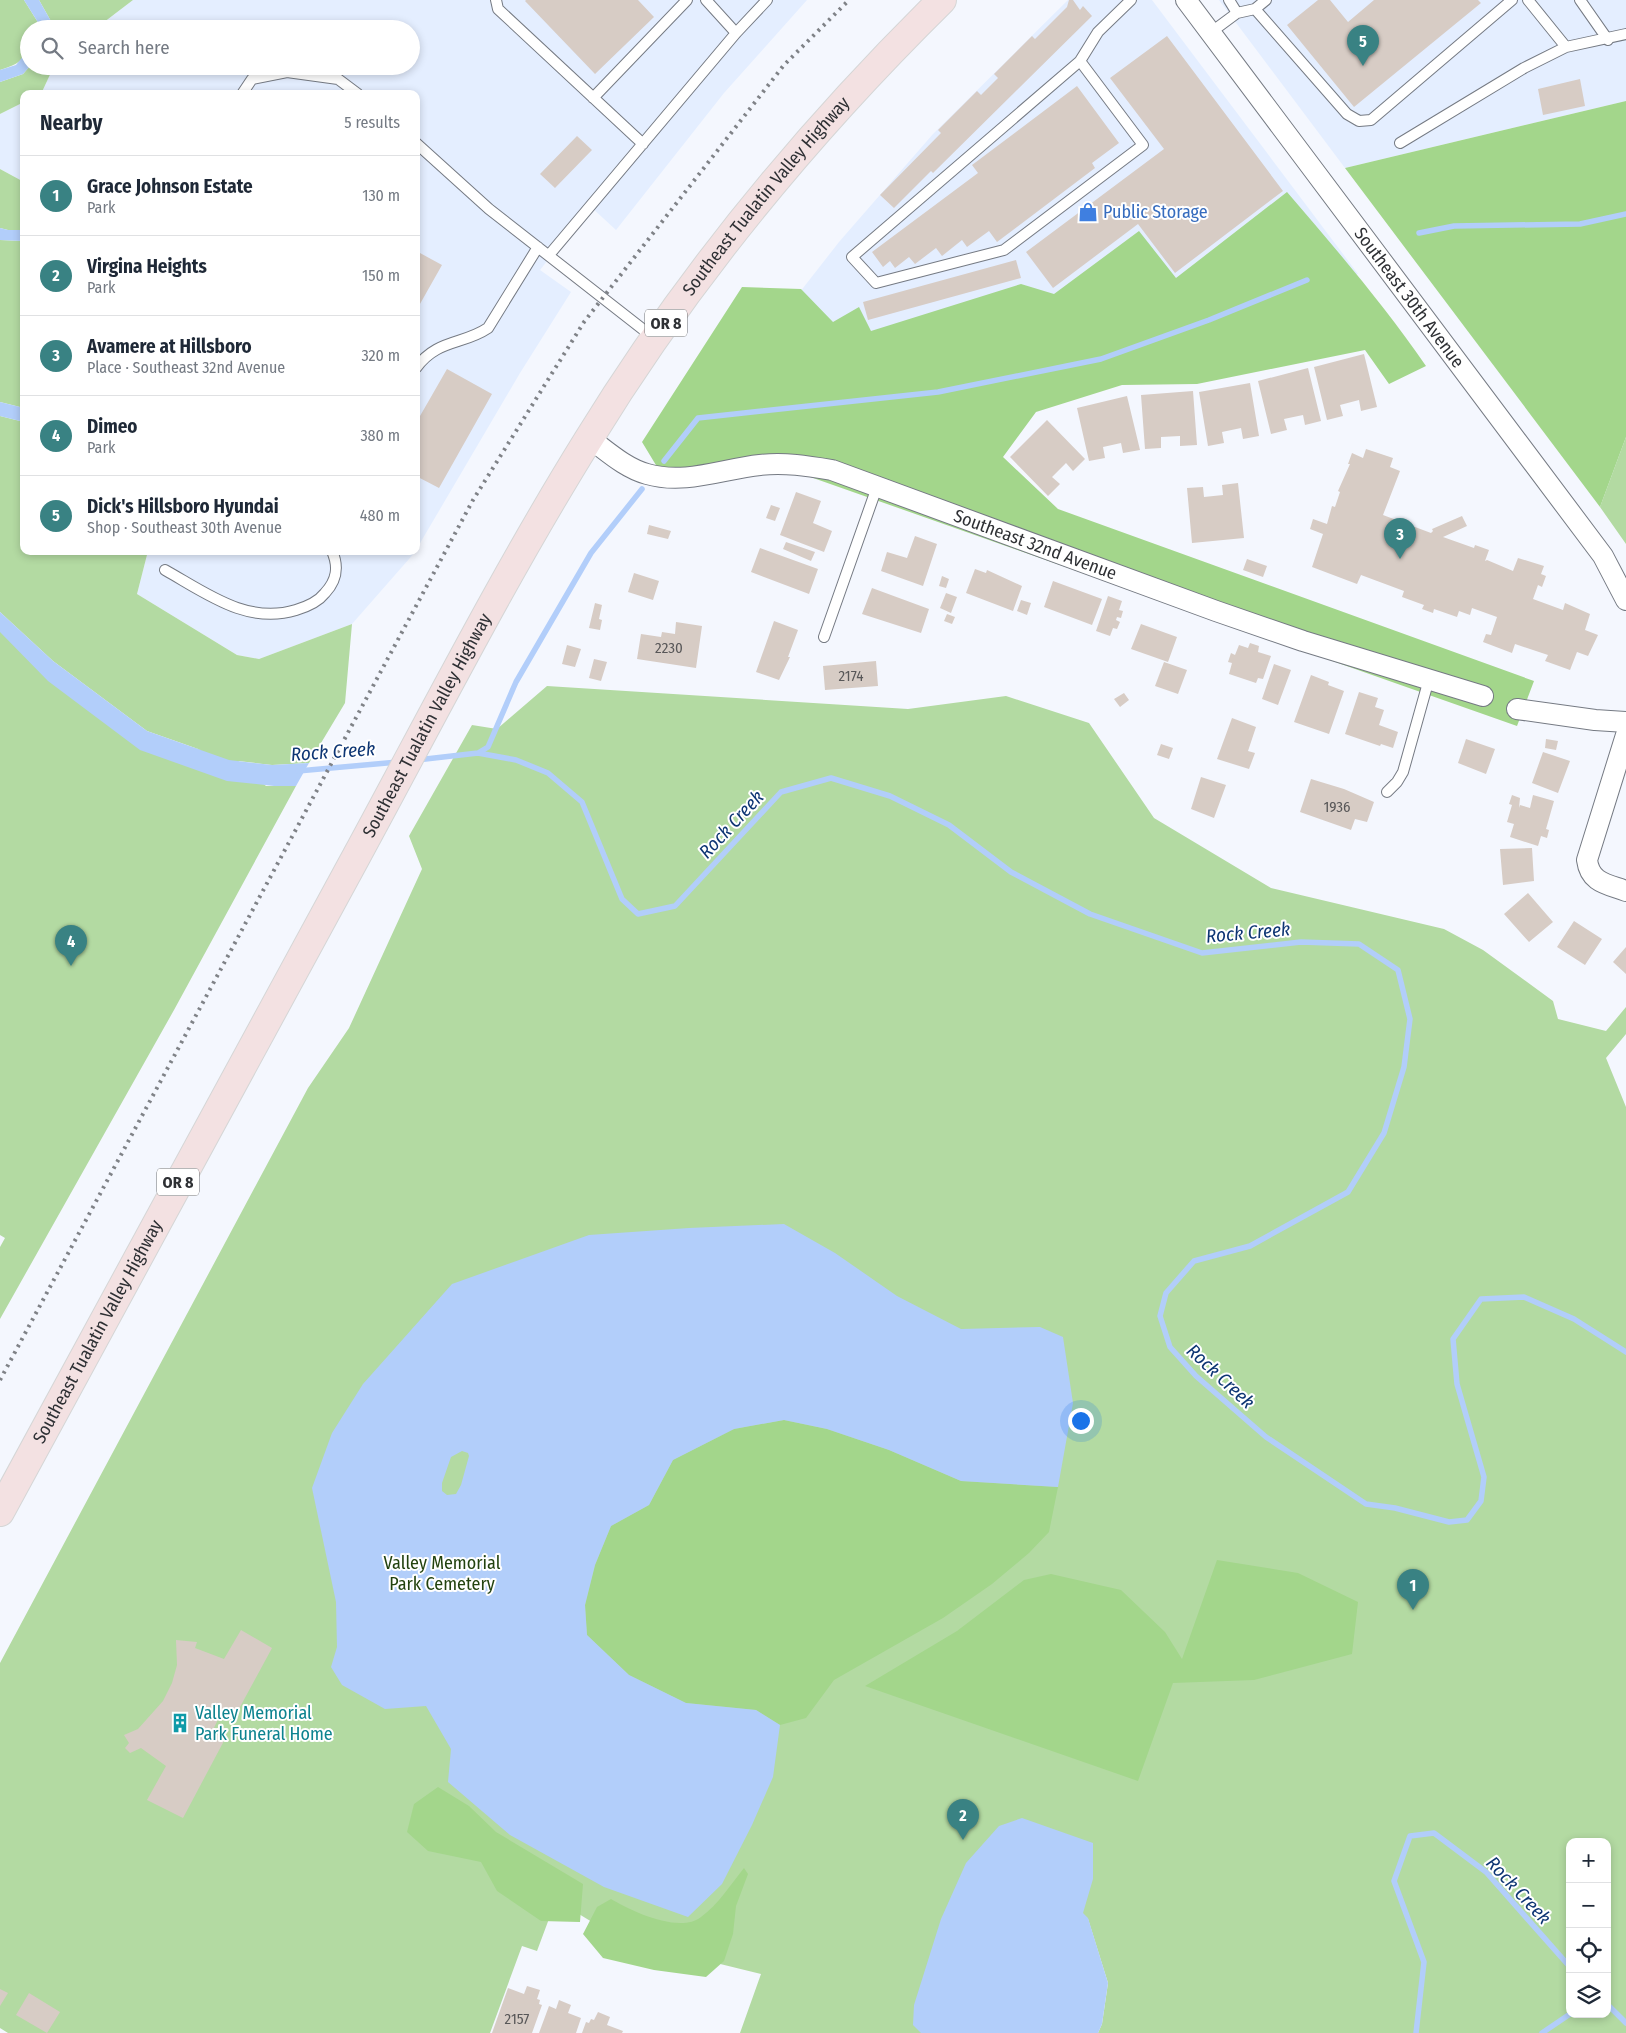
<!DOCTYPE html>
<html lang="en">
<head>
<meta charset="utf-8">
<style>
	body { margin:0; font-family:"Fira Sans Condensed",sans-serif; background:#f2f2f3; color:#1f2937 }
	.controls { position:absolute; right:15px; bottom:15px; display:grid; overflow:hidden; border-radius:10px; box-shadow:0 2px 8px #0003 }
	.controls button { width:45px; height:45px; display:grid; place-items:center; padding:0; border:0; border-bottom:1px solid #e0e1e3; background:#fff; color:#1f2937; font:25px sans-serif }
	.you { position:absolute; left:1080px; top:1420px; width:18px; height:18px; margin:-12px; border:4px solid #fff; border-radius:50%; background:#1a73e8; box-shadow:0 0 0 8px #1a73e833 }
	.badge { display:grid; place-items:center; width:32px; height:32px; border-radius:50%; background:#398283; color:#fff; font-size:16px; font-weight:700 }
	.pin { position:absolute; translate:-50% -41px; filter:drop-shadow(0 1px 2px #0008) }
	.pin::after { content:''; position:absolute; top:26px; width:18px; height:15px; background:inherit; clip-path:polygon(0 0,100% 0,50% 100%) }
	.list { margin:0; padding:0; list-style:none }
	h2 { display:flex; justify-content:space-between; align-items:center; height:65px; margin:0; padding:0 20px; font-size:21px }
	h2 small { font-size:16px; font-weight:400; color:#747a83 }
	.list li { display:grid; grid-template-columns:32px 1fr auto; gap:15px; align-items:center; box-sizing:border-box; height:80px; padding:0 20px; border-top:1px solid #e0e1e3 }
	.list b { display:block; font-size:19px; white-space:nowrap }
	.list p { margin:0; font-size:16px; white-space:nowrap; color:#747a83 }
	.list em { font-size:16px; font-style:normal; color:#747a83 }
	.icon { flex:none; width:28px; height:28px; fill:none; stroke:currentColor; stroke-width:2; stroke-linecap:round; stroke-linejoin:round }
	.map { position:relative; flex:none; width:1626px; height:2033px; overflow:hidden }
	.search { position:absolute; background:#fff; box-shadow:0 2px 8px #0003; left:20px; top:20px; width:400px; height:55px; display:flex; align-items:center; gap:12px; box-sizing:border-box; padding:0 18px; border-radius:28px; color:#747a83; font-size:19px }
	.panel { position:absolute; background:#fff; box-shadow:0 2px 8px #0003; left:20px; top:90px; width:400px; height:465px; border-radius:10px }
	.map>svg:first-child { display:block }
</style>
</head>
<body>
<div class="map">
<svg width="1626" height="2033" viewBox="0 0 1626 2033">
	<rect width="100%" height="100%" fill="#f4f7fe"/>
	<path fill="#e4eeff" d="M133,0H807L724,93L616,230L590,206L540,270L571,292L520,373L416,550V94H41L54,66H411V29H95Z
		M1068,0H1152L1358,274L930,373L764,338L839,242L933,134Z
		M1219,0H1626V101L1345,168Z
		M24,102V182L0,169V114Z
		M148,551H416L352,624L259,659L237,655L137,594Z"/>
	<path fill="#b3daa2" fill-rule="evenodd" d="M0,0H24L39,24L38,29H29C29,55 26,62 0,70Z
		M39,0H133L95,29H50L52,23Z
		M30,66H54L41,94H24V102L0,114V82L23,74Z
		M0,169L24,182V230H8L0,228Z
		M0,240L24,241V408L0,402Z
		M0,416L24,422V551H148L137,594L237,655L259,659L352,624L345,703L309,763L272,765L238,761L266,786H296L174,1010L0,1319V1247L5,1238L0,1235V616L124,728L201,750L147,731L53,661L0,612Z
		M1626,437V544L1600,507Z
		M547,686L908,709L1006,696L1089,723L1154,818L1271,888L1444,929L1483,950L1553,1001L1558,1019L1606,1031L1626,1007V1034L1606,1058L1626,1107V2033H1098L1102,2024L1108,1983L1088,1919L1047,2033H740L761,1974L708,1961L592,1922L556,1900L537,1951L522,1946L490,2033H8L0,2028V1663L308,1088L349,1028L422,869L409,836L472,725L497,729ZM1570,1842H1607V2014H1570Z"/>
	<path fill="#a3d68b" d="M1626,101V437L1600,507L1345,168Z
		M1287,192C1336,249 1384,305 1426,366L1389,384L1365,350L1197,384L1122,385L1036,412L1003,457L1058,509L1534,681L1517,726L782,467L665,480L642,442L742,287L801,289L833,322L859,307L871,331L1021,284L1054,294L1139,231L1176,278Z
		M784,1420L827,1429L889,1450L961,1481L1058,1487L1049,1532L1029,1553L992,1584L943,1618L834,1680L806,1718L780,1725L756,1710L686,1703L629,1675L587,1635L585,1605L595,1565L611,1526L649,1505L673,1460L734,1429Z
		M1217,1560L1298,1573L1358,1602L1352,1654L1254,1680L1173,1683L1138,1781L865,1686L957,1631L1024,1580L1051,1574L1121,1590L1165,1632L1182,1659Z
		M438,1787L469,1806L496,1832L583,1884L580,1922L541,1921L497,1891L481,1862L428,1851L407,1832L414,1804Z
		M744,1868L748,1874L736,1906L733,1934L724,1961L706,1977L654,1970L603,1958L583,1934L597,1907L611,1899C631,1911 680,1934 701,1917C718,1905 731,1884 744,1868Z"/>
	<path fill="#b2cefa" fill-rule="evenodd" d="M24,0H39L52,23L50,29H38L39,24Z
		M29,49L30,66L23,74L0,82V70L16,65Z
		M0,228L8,230H24V241L0,240Z
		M0,402L24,408V422L0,416Z
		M0,612L53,661L147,731L229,760L272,765L309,763L296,786H274L227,781L140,750L48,681L0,632Z
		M784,1224L835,1253L897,1296L961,1329L1040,1327L1063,1337L1073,1403L1058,1487L961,1481L889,1450L827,1429L784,1420L734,1429L673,1460L649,1505L611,1526L595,1565L585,1605L587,1635L629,1675L686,1703L756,1710L780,1725L773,1777L752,1825L722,1884L688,1917L604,1887L510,1835L448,1782L451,1749L426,1706L385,1709L342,1685L331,1667L337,1647L336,1602L312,1488L332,1433L363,1384L452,1284L589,1235L689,1228ZM462,1451L468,1453L469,1456L461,1485L456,1494L447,1495L442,1491V1483L451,1457Z
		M1022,1818L1093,1843V1879L1083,1913L1088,1918L1108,1983L1102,2024L1098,2033H921L913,2025L914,2005L941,1919L966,1863L999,1826Z"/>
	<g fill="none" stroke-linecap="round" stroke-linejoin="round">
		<path stroke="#b2cefa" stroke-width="5.5" d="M1419,233L1454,226L1580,224L1626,214
			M664,461L698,418L938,392L1101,359L1209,320L1307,280
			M478,753L488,747L516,682L591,553L642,489
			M417,760L478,753L516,760L548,773L582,802L622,899L638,914L675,906L781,792L831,778L890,796L949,825L1011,872L1090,914L1202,953L1301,942L1359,944L1398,970L1410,1019L1404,1067L1384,1133L1348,1192L1250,1246L1194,1261L1166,1293L1160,1316L1170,1347L1196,1376L1266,1437L1366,1504L1395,1508L1449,1522L1467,1520L1481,1501L1484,1477L1457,1384L1453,1339L1481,1299L1524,1297L1574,1319L1626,1352
			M298,771L398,762
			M1607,2004L1626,2023
			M1416,2033L1424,1962L1394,1881L1410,1836L1434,1833L1486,1872L1570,1967
			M1542,2033L1570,2014"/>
	</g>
	<path fill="#d7ccc5" d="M526,0H638L654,17L595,74L525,1Z
		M1069,0H1073L1080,10L1083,6L1092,16L933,173L931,171L894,208L880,195L941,133L938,130L977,91L981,95L998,78L994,74L1032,36L1035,39L1067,7Z
		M1318,0H1330L1348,22L1374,0H1478L1481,3L1354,107L1287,25Z
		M1167,36L1283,191L1175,273L1138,224L1053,288L1026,252L1164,149L1110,78Z
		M1580,79L1585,106L1543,115L1538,89Z
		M1077,86L1119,143L1092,163L1095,168L997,242L989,231L967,247L962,240L942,256L936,248L915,264L909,257L895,268L890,261L883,267L872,252L978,173L972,165Z
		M577,136L592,150L555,188L540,174Z
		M420,253L442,265L416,311V259Z
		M1016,260L1021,278L868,320L863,302Z
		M1364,354L1377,407L1361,411L1359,400L1340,405L1343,416L1327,420L1314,367Z
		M1308,368L1321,421L1305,425L1303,415L1284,419L1287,430L1271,434L1258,381Z
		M447,369L492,394L439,488L416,476V423Z
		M1250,383L1259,436L1243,439L1241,428L1222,432L1224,443L1208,446L1199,392Z
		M1193,391L1197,445L1180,446V436L1161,437V448L1145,449L1141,395Z
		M1127,396L1140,450L1123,453L1121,443L1103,447L1105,458L1089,461L1077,408Z
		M1047,420L1085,459L1073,471L1066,463L1052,477L1060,484L1048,496L1010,457Z
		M1366,449L1393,458L1390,467L1400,471L1383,515L1431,533L1433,531L1432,529L1462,516L1467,526L1443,537L1474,548L1475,545L1489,550L1485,561L1487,560L1513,571L1518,558L1544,566L1541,574L1546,576L1542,587L1538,585L1533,599L1563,610L1565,603L1590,614L1585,630L1598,635L1588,656L1577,652L1570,670L1545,661L1548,655L1515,644L1512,653L1483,642L1486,634L1491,635L1497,617L1472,608L1470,615L1459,611L1457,617L1434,609L1433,613L1422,609L1424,605L1402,597L1404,591L1361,575L1357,584L1312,567L1323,534L1310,529L1313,519L1327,524L1332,506L1335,507L1340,492L1338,491L1350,464H1348L1352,453L1363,458Z
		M1238,483L1244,538L1192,543L1187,488L1203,487L1204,497L1223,495L1222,485Z
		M796,492L821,501L813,523L832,531L824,552L780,535Z
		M771,505L780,508L775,521L766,518Z
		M649,525L671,531L668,539L647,534Z
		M915,536L937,544L923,586L881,571L887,552L907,558Z
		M786,542L815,552L811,561L783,549Z
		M760,548L818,569L809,594L751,572Z
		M1247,559L1267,566L1263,577L1243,570Z
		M975,569L986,573L987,570L1022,586L1013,611L966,593Z
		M634,573L659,581L653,600L628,592Z
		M942,576L949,579L946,588L939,586Z
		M1053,581L1102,599L1092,625L1044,607Z
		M872,588L929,609L921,633L862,614Z
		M946,593L957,597L951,613L940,608Z
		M1108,596L1122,601L1119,610L1123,611L1121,618L1117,617L1116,620L1120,622L1117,629L1113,628L1110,636L1096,631Z
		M1021,600L1031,603L1027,615L1017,611Z
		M595,603L602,605L599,619L602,620L600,630L589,628Z
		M947,614L955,617L952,624L944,621Z
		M774,621L798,630L788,657H790L779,680L756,672Z
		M676,622L702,626L696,668L637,659L641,634L661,637L662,632L675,634Z
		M1141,624L1177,637L1168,662L1131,649Z
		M1250,643L1259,646L1258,652L1271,656L1263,679L1258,678L1256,683L1229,674L1232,663L1228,662L1231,653L1235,655L1239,645L1248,648Z
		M567,645L581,649L575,667L562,664Z
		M594,659L607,662L601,681L589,678Z
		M876,661L878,686L825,690L823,666Z
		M1164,662L1187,670L1178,694L1155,686Z
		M1274,664L1291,670L1278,705L1262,699Z
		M1311,675L1329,682L1328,685L1344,691L1329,734L1294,722Z
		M1359,692L1378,698L1375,707L1384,710L1379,725L1398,732L1393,748L1381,744L1380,746L1345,734Z
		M1124,693L1129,700L1120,707L1114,699Z
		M1232,718L1256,727L1248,751L1255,753L1249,769L1217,759Z
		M1466,739L1495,749L1486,774L1458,763Z
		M1546,739L1558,741L1556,750L1545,748Z
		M1161,744L1173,748L1169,759L1157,755Z
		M1543,752L1570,761L1558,793L1532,783Z
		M1201,777L1226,785L1214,818L1191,809Z
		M1311,779L1344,789L1374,802L1367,822L1355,819L1351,830L1300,812Z
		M1512,795L1520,798L1519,808L1520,805L1530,808L1533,795L1554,801L1546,829L1549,830L1547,838L1541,836L1538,846L1510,837L1514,824L1507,822L1512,805L1509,804Z
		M1532,848L1534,881L1503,885L1500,849Z
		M1528,893L1553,922L1529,942L1504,914Z
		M1574,921L1602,939L1585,965L1557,947Z
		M1626,947V974L1613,962Z
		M241,1630L272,1648L234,1718L222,1711L212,1732L225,1739L183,1818L147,1800L166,1766L141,1748L130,1753L125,1748L129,1743L124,1735L138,1729L163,1701L172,1683L177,1665L176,1640L197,1642L195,1648L224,1659Z
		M527,1986L540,1990L537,1999L540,2000L539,2004L542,2005L532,2033H492L508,1988L524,1994Z
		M0,1989L8,1993L0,2006Z
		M29,1993L60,2012L47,2033L16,2015Z
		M559,2000L571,2005L568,2013L581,2018L576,2033H539L549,2006L556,2009Z
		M598,2012L610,2017L607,2025L623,2031L622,2033H582L586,2022L589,2023L591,2019L594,2020Z"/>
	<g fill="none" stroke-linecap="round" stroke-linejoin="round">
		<defs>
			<path id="service" d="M496,0L498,9L643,144
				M706,0L736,33
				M1229,0L1237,13
				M1528,0L1566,47
				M1580,0L1608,40
				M1255,9L1266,0
				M1210,33L1237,13L1255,9L1347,114L1359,121L1371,120L1512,0
				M1080,61L852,257L876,283L1004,250L1143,145L1080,61L1098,32L1131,0
				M242,94L252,79L287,72L338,79L358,94
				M593,98L687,0
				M416,143L489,209L654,338
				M1400,143L1524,68L1566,47L1626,34
				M549,255L736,33L767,0
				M416,368C437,339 463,345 488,328L538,247
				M165,570C206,593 247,625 296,610C306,607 318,602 325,593C337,580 339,567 332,551
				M824,637L877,487
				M1387,792L1397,782L1403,772L1429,679"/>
			<g id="minor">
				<path id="s1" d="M1186,0L1603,556L1626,600"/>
				<path id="s2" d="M589,438C607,451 625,468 647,474C685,485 722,469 760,465C784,462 808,466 832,470L1216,611L1303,641L1483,696"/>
				<path d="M1517,709L1595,720L1626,722"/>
				<path d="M1626,735L1587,860C1590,883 1607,884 1626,891"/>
			</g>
			<g id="primary">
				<path id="s3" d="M0,1512C118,1293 237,1075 356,857C432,717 504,575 588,440C686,280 808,132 942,0"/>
			</g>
		</defs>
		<use href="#service" stroke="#757a83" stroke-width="12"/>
		<use href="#minor" stroke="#757a83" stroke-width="22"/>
		<use href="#primary" stroke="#d5d6d6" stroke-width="30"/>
		<use href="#service" stroke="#fff" stroke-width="10"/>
		<use href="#minor" stroke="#fff" stroke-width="20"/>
		<use href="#primary" stroke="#f3e1e2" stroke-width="28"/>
		<path stroke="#7f8287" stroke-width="4" stroke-dasharray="2.5 5" stroke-linecap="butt" d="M0,1380L473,500L584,322L784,65L849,0"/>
	</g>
	<defs>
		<symbol id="shop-bare" viewBox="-9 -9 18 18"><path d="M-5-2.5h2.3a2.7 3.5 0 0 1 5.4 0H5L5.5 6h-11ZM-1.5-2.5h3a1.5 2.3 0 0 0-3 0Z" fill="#3f7fe0" stroke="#fff" stroke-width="2.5" paint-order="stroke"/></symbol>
		<symbol id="building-bare" viewBox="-9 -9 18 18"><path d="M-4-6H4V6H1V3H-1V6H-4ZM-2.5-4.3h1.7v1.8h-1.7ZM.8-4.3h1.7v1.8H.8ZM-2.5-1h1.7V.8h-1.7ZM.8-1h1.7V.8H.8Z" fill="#0f9aa8" stroke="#fff" stroke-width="2.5" paint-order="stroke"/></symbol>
	</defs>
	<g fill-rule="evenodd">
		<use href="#shop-bare" x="1074" y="198" width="28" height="28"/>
		<use href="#building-bare" x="166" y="1709" width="28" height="28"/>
	</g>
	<g text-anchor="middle" stroke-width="4" stroke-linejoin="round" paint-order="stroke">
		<g font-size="15" fill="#585758">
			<text x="669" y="653">2230</text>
			<text x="851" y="681">2174</text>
			<text x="1337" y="812">1936</text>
			<text x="517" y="2024">2157</text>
		</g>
		<g fill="#fff" stroke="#6d6e71" stroke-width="1">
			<rect x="645" y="309.5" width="42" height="27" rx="4"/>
			<rect x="157" y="1168.5" width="42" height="27" rx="4"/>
		</g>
		<g font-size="16" font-weight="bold" fill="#2e3034">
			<text x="666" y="329">OR 8</text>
			<text x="178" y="1188">OR 8</text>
		</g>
		<g font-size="18" fill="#2e3034" stroke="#fff">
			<text dy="6" stroke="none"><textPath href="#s3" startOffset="1525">Southeast Tualatin Valley Highway</textPath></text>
			<text dy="6" stroke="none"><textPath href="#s1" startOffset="372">Southeast 30th Avenue</textPath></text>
			<text dy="6" stroke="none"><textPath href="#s2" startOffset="472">Southeast 32nd Avenue</textPath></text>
			<text dy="6" stroke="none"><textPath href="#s3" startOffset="895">Southeast Tualatin Valley Highway</textPath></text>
			<text dy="6" stroke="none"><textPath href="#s3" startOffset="205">Southeast Tualatin Valley Highway</textPath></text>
		</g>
		<g font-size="18" fill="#366cbe" stroke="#fff" text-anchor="start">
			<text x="1103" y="218">Public Storage</text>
		</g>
		<g font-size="18" fill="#22420f" stroke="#fff">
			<text x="442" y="1569">Valley Memorial<tspan x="442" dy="21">Park Cemetery</tspan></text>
		</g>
		<g font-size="18" fill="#0d838f" stroke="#fff" text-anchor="start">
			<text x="195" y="1719">Valley Memorial<tspan x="195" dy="21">Park Funeral Home</tspan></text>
		</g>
		<g font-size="19" font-style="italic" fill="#0d3573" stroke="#fff">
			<text transform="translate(333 751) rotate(-4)" y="7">Rock Creek</text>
			<text transform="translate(731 824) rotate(-47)" y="7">Rock Creek</text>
			<text transform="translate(1248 932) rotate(-5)" y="7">Rock Creek</text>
			<text transform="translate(1221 1376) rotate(43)" y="7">Rock Creek</text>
			<text transform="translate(1519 1890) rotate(47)" y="7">Rock Creek</text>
		</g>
	</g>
</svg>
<div class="controls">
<button>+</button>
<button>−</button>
<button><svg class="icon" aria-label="locate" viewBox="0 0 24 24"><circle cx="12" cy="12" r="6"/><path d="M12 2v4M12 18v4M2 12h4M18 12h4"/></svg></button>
<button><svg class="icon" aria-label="layers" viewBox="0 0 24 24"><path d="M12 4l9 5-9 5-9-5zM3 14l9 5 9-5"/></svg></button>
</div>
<div class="you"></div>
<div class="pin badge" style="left:1413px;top:1610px">1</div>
<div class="pin badge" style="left:963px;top:1840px">2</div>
<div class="pin badge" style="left:1400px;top:559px">3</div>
<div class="pin badge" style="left:71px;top:966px">4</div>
<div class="pin badge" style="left:1363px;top:66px">5</div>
<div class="search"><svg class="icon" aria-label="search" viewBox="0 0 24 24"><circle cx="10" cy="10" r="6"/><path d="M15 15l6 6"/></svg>Search here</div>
<section class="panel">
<h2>Nearby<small>5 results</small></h2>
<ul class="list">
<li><span class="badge">1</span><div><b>Grace Johnson Estate</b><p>Park</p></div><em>130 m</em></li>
<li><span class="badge">2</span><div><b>Virgina Heights</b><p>Park</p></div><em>150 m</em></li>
<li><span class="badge">3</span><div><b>Avamere at Hillsboro</b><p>Place · Southeast 32nd Avenue</p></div><em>320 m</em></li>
<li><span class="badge">4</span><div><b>Dimeo</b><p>Park</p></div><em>380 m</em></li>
<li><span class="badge">5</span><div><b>Dick's Hillsboro Hyundai</b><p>Shop · Southeast 30th Avenue</p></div><em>480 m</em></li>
</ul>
</section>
</div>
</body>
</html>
